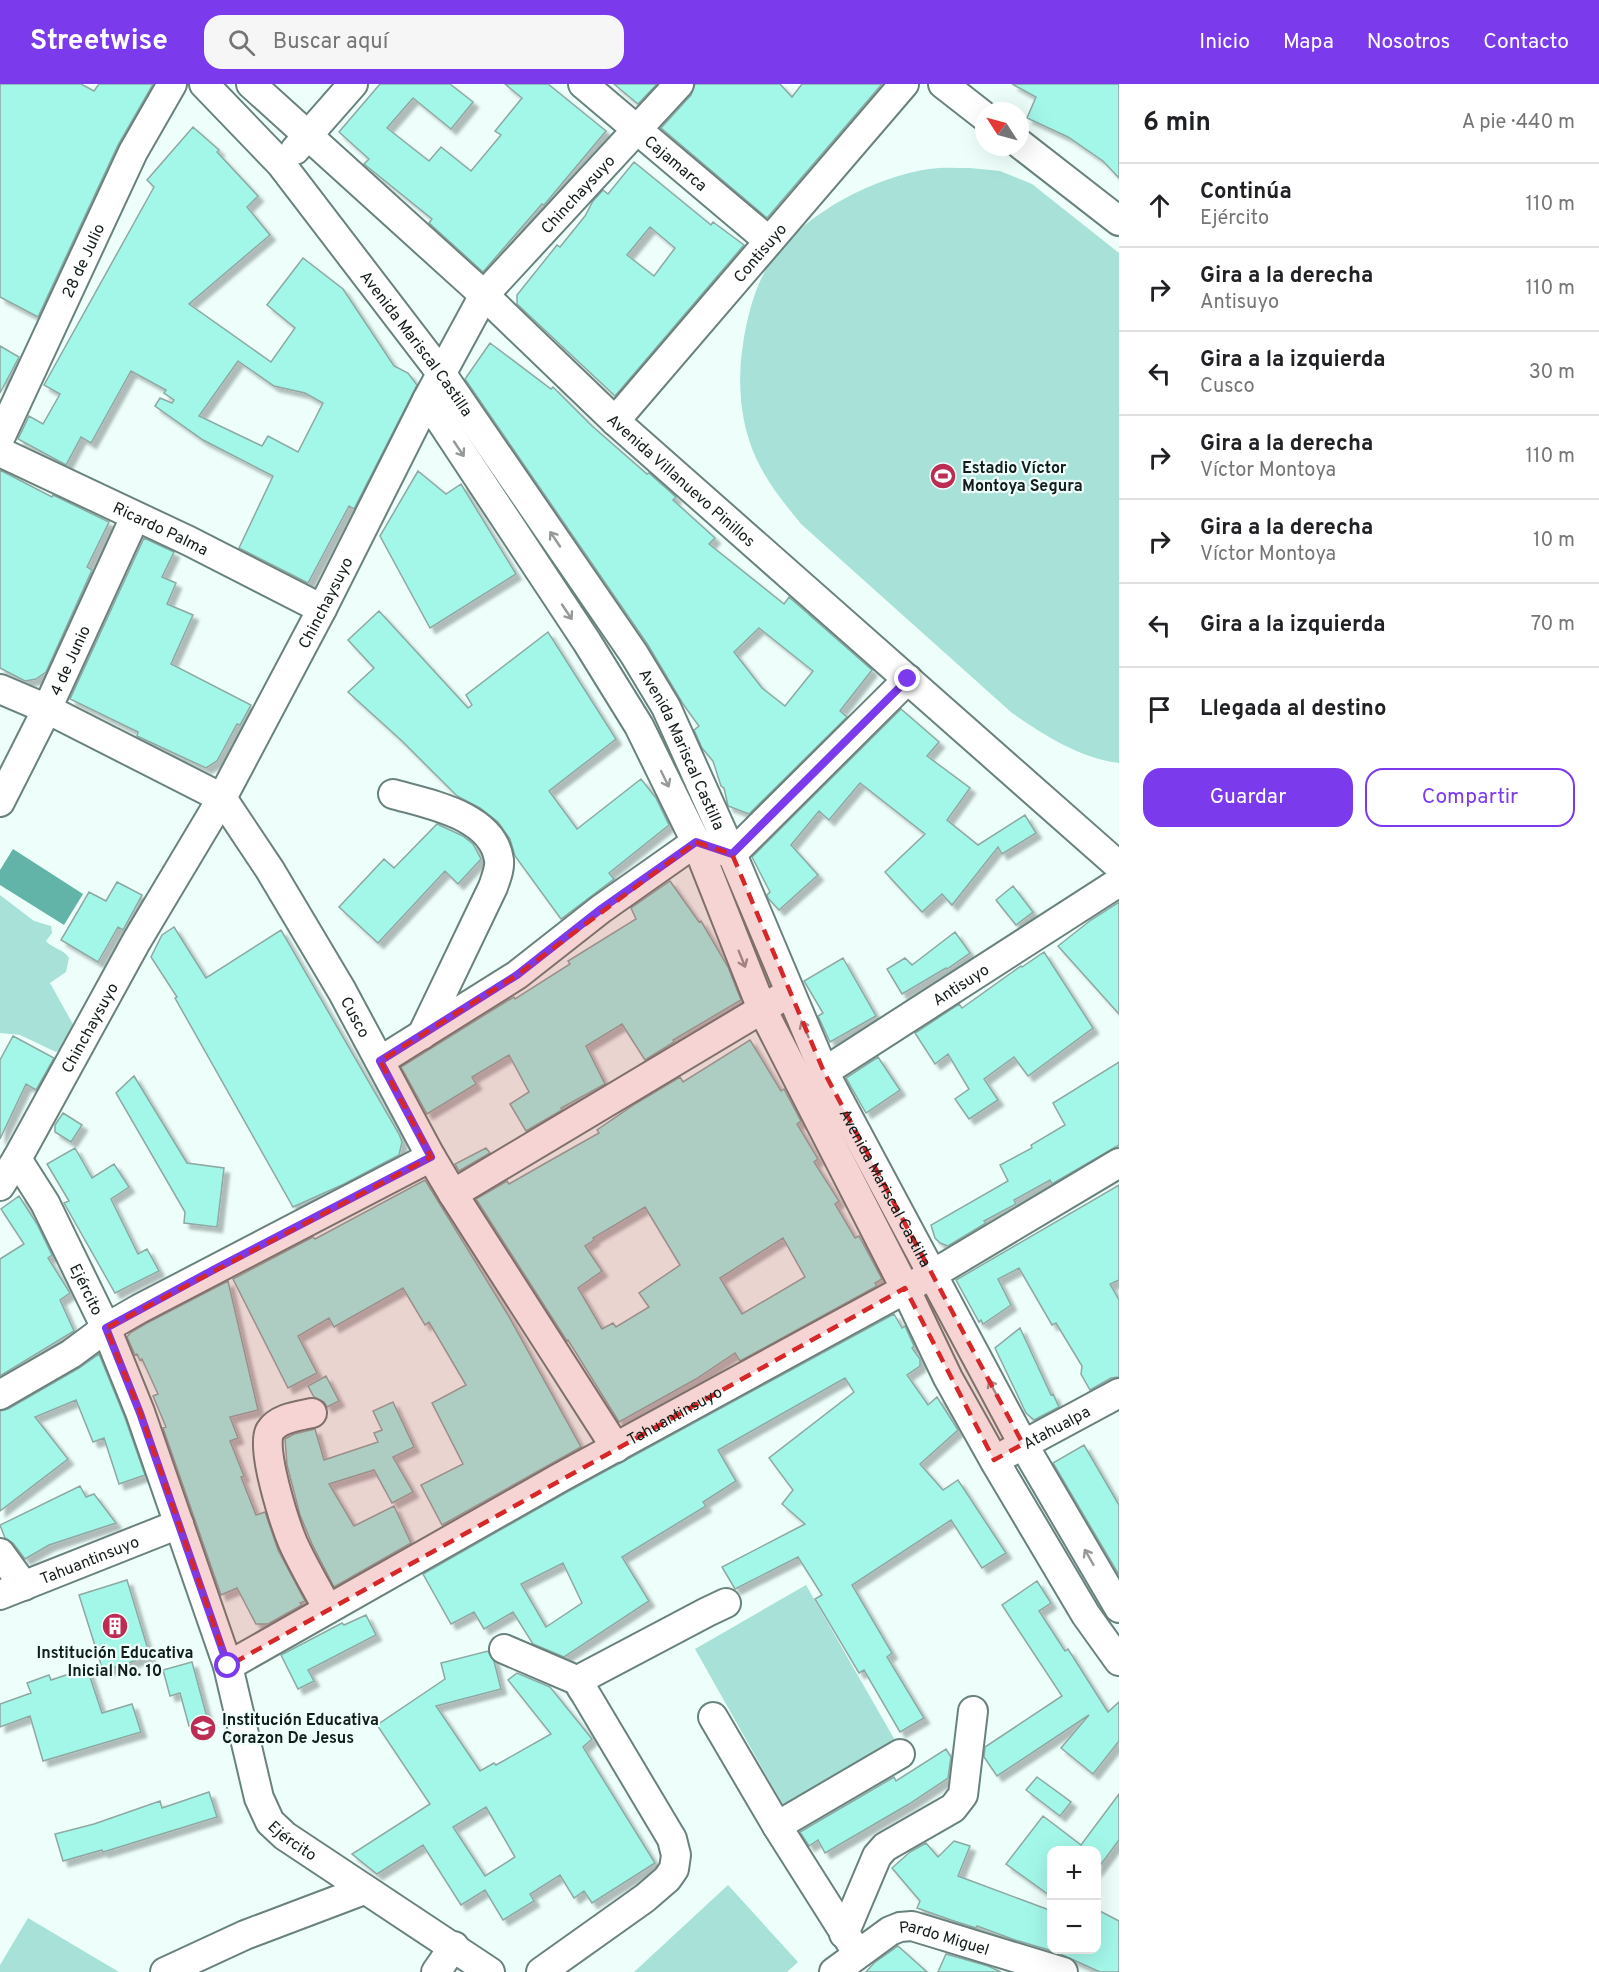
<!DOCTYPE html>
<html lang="es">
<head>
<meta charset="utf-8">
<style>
	body { margin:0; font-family:Overpass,sans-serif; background:#f6f6f6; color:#202124 }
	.controls { position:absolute; right:18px; bottom:18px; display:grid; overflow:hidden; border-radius:12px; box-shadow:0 6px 24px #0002 }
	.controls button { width:54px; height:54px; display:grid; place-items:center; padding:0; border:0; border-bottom:2px solid #e0e0e0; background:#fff; color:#202124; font:30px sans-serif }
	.compass { position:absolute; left:975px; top:18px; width:54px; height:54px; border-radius:50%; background:#fff; box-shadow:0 6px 24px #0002; rotate:306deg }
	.stop { position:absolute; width:18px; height:18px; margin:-14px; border:4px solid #7c3aed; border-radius:50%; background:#fff }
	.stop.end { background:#7c3aed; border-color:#fff; box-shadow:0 2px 6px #0008 }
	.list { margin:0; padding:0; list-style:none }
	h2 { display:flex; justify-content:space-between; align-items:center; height:78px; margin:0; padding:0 24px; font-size:26px }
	h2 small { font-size:20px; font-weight:400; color:#757577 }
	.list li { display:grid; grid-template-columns:39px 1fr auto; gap:18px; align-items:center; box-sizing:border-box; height:84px; padding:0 24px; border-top:2px solid #e0e0e0 }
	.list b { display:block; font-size:22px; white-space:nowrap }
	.list p { margin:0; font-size:20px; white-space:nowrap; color:#757577 }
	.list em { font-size:20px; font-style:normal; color:#757577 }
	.actions { display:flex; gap:12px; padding:18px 24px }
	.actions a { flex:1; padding:14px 0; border:2px solid #7c3aed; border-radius:18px; text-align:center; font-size:21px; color:#7c3aed }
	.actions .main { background:#7c3aed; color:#fff }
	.icon { flex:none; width:33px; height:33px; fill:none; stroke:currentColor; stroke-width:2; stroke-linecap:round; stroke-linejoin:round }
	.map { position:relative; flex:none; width:1119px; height:1888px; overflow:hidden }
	header { display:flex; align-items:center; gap:36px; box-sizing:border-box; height:84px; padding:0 30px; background:#7c3aed; color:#fff }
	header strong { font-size:28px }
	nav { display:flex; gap:33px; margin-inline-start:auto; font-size:21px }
	.search { width:420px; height:54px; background:#f6f6f6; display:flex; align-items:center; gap:15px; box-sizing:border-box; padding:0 21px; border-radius:18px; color:#757577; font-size:22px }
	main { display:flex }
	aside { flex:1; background:#fff }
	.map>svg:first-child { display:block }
</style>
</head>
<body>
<header>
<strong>Streetwise</strong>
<div class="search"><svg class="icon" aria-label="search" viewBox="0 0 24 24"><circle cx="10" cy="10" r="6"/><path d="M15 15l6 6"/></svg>Buscar aquí</div>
<nav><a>Inicio</a><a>Mapa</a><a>Nosotros</a><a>Contacto</a></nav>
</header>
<main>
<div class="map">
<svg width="1119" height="1888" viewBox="0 0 1119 1888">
	<defs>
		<filter id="shadow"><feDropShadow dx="5.5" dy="5.5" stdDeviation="1.5" flood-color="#0004"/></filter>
	</defs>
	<rect width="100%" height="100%" fill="#eefffb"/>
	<path fill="#a8e1d7" d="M970,84L1000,87L1032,100L1119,169V679C1079,674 1044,651 1012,629L801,440C785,420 768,400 757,376C740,341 737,298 743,260C747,234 754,205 768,182C799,132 871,94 929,85C942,83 956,84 970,84Z
		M0,811L34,837L51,842L52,849L46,857C53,865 64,865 69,874L66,888L50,899L74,942L63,964L56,968L20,951L0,949Z
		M806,1501L896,1658L784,1723L695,1565Z
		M728,1801L798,1878L787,1888H634Z
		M28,1834L119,1888H0V1881Z"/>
	<path fill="#61b4a7" d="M13,765L83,810L64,841L0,801V786Z"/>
	<path fill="#a3f7e9" stroke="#8ea8a3" stroke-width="1.5" fill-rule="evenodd" filter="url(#shadow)" d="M0,0H81L94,7L99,0H153L118,61L38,233L0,213Z
		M380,0H450L473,18L451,45L413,14L387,44L429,77L441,63L471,87L501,51L495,47L522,14L505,0H548L606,47L544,121L542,120L483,188L429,139L432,135L364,80L369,75L339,48Z
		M614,0H657L638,20Z
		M695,0H780L792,13L802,0H882L767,134L661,44L691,11Z
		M1012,0H1119V94L1103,77L1068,53L1027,34L1036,13Z
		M193,43L219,66L217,68L258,112L247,123L270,151L189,220L271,278L295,244L267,221L303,174L343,205L394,282L408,289L417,301L354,425L349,422L308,499L239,464L273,392L203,356L155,322L160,314L172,319L174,316L164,309L166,306L131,287L91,359L81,353L66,381L18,355L29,332L43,340L60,310L44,301L154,103L147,96ZM238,277L274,302L305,309L323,319L298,368L268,352L262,362L199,332Z
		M634,78L711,141L713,138L744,161L615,312L517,220V211L557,161L560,163L585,132L593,117L603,106L608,110ZM650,143L675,164L654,192L627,171Z
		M490,259L551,305L553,303L592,342L647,390L649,389L676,413L673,416L715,454L709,460L784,520L789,513L872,586L840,627L847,633L749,730L728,722L724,704L721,702L713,677L702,664L694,646L699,642L683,620L648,561L465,295ZM759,544L813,587L785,622L762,604L734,568Z
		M0,262L19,273L0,309Z
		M0,386L52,413L53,411L109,438L87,483L92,486L46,588L36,595L25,597L0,584Z
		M418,387L446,410L461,400L516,490L430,544L380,452Z
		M144,454L174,468L162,493L176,499L167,520L193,531L171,580L251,621L240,641L237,640L217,677L206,684L137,652L138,648L70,615Z
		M379,527L468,624L472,621L466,611L548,548L616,655L549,707L577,745L641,695L656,714L669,741L609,789L614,795L561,835L515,772L510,755L498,738L480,724L457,712L402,657L348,608L374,584L348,556Z
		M901,625L939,658L927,672L970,704L947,736L978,761L1025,731L1036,749L1002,770L998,763L952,821L942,810L922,828L885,788L925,750L860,699L829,736L819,727L791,761L818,791L779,826L768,814L767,811L770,808L752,773Z
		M437,740L463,752L473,760L481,775L458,800L445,787L378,859L339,823L384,775L394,784Z
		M670,797L699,838L701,837L728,883L741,916L673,956L674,958L645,976L622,940L586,962L605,1000L561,1024L562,1026L526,1047L510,1020L529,1008L509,971L472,993L476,1000L427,1030L401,983L507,917L514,913L515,915L570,880L568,877L636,835L631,824Z
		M117,798L142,811L123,846L118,843L98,878L61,856L89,808L106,817Z
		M1013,802L1033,828L1016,841L996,816Z
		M1119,818V930L1058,862L1091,836Z
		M174,843L206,894L281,846L399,1050L402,1058L399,1071L344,1100L293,1123L175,914L177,913L151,873L162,851Z
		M955,848L970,869L947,885L946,884L902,910L887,885L905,874L912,881Z
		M1044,868L1093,944L1028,992L1014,973L984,995L998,1016L969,1035L955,1015L969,1005L948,970L935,980L915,949L959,920L962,924L1021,882L1022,883Z
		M843,874L876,932L830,958L818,932L823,929L804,897Z
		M13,952L54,974L36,1006L26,1000L0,1055V976Z
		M750,956L781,1007L784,1005L801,1037L797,1040L818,1075L814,1078L839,1117L835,1120L855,1154L859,1152L882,1195L875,1199L877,1202L740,1277L735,1269L696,1295L619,1338L568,1256L567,1257L476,1115L507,1097L509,1100L544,1080L599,1049L597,1046L635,1020L680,993L683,998ZM645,1123L680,1181L639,1209L649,1223L616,1243L613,1239L602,1245L578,1204L602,1187L585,1162L594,1156L593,1154ZM783,1154L805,1193L742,1230L720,1194Z
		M878,973L900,1006L866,1029L846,994Z
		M1119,978V1061L1052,1100L1050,1096L1014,1116L1016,1120L984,1137L986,1139L948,1162L940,1159L935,1154L931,1141L1008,1097L1000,1081L1032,1064L1031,1061L1065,1041L1053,1019Z
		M134,992L187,1079L224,1084L217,1143L184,1139L185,1128L116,1009Z
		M63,1029L82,1041L71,1058L55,1048V1041Z
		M75,1064L92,1094L114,1080L129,1103L111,1115L138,1170L147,1165L159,1187L115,1209L64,1119L69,1117L47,1080Z
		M486,1064L490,1069L459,1087L455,1080Z
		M425,1096L508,1231L581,1363L442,1441L421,1401L463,1380L432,1319L466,1301L429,1238L425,1241L403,1204L334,1243L329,1234L298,1252L317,1289L288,1304L233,1195L313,1153L315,1155Z
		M1119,1101V1196L1110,1200L1119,1216V1293L1111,1294L1090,1306L1081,1290L1082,1282L1056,1239L1052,1241L1019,1184L998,1195L1011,1221L983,1240L981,1236L979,1238L956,1196Z
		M19,1112L37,1140L52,1171L48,1174L70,1209L60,1216L74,1247L0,1292V1175L24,1160L1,1125Z
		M228,1197L258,1326L230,1333L238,1354L230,1357L244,1392L241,1393L256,1431L265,1428L278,1466L305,1517L300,1519L302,1521L268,1540H256L237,1504L221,1511L163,1344L166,1343L153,1312L158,1310L142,1275L140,1276L137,1270L135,1271L127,1253L130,1249L147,1239Z
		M894,1230L902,1244L905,1242L914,1262L912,1264L920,1275V1282L907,1291L928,1321L937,1313L958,1346L920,1380L943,1406L958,1396L1006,1469L982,1484L951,1436L852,1501L892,1569L887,1573L924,1634L900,1648L864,1586L859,1589L815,1515L822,1511L798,1473L735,1505L722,1483L805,1440L782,1420L793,1406L769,1374L854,1308L845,1294L718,1366L736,1397L703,1418L706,1422L622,1473L649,1517L564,1573L533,1560L513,1528L484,1545L474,1528L451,1540L423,1490L569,1407ZM563,1479L582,1519L546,1543L521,1500Z
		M1020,1244L1051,1311L1053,1310L1059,1323L1034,1336L1026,1329L995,1264Z
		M99,1270L125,1334L145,1391L119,1400L104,1354L93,1358L76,1316L35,1333L68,1375L0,1427V1327L8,1325L79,1284Z
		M326,1292L339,1317L327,1323L324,1318L314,1313L308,1302Z
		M393,1318L414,1363L393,1373L413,1408L392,1419L374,1386L329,1400L354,1442L394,1422L411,1459L334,1503L312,1460L300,1431L287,1381L285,1355L294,1350L315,1345L324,1376L378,1358L374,1349L382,1346L373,1327Z
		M1084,1361L1119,1421V1491L1053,1379Z
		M80,1402L86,1413L94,1410L116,1439L49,1461L25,1475L13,1459L5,1454L0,1441Z
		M127,1496L150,1572L103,1587L79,1511Z
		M1037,1497L1051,1519L1039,1527L1065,1567L1068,1565L1108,1628L1119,1618V1657L1093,1690L1061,1664L1089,1631L997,1692L984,1673L985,1663L1062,1612L1002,1521Z
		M366,1531L376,1551L308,1586L314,1597L298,1605L281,1571L342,1539L344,1541Z
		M488,1567L494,1577L501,1605L436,1622L480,1687L494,1679L496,1681L551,1650L508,1596L517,1589L550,1603L592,1655L583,1663L655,1779L592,1819L584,1807L574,1814L560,1791L530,1810L534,1817L503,1836L485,1806L461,1821L423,1761L377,1790L352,1770L430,1720L377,1641L445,1595L441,1579ZM486,1723L515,1773L485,1792L453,1743Z
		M192,1578L208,1637L189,1642L180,1609L170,1612L163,1586Z
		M87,1584L102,1629L132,1620L141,1648L43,1677L30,1632L0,1643V1620L31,1609L27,1599L49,1591L51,1596Z
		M946,1665L951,1673L948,1694L909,1720L825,1769L818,1756L809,1762L800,1748L894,1693L896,1697Z
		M1037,1693L1071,1718L1060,1732L1026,1706Z
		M209,1708L217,1733L103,1768L102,1766L63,1777L55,1750L94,1740L160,1717L162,1724Z
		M1119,1710V1756L1096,1787V1767H1052V1813L1006,1780L1043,1732L1081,1761Z
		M954,1757L970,1762L958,1792L1052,1827V1866H1096V1825L1119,1837V1888H1100L1056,1868L1015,1856L977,1842L976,1844L951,1836L917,1824L920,1817L892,1784L910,1768L926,1759L938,1773Z
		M898,1862L927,1888H866L874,1879Z
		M946,1870L988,1882L1001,1888H938Z"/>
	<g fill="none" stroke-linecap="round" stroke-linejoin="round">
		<defs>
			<g id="minor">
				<path id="s1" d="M204,0L281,80L441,289L634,570L666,623L732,770L824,988L1023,1360L1119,1524"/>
				<path id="s2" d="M251,0L484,211L615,337L1119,782"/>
				<path id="s3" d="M583,0L769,157"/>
				<path d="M943,0L984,32"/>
				<path d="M1020,60L1119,137"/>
				<path d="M295,66L353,0"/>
				<path d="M427,316L587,558L639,642L696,758L762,925L905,1204L948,1294L994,1376L1086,1531L1119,1577"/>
				<path id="s4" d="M615,337L904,0"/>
				<path id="s5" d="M0,354L133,68L172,0"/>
				<path id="s6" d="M0,368L189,457L322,525"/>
				<path id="s7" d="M0,605L47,625L222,714L270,786L342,907L431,1073L453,1110L616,1364"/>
				<path d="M393,710C428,720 493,731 499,776C500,785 496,794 493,803L422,951"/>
				<path id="s8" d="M0,718L47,625L135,433"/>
				<path d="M380,977L517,891L601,825L696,758L732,770L908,595"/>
				<path id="s9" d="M810,999L824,988L1119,798"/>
				<path id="s10" d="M17,1075L45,1119L106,1244L140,1328L228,1582L259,1714L270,1738L285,1752L490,1888"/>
				<path id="s11" d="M0,1102L17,1075L136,858L222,714L322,525L427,316L484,211L679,0"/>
				<path d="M453,1110L779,915"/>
				<path d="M0,1311L71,1270L106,1244L139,1225L431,1073"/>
				<path d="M312,1329C298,1332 278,1334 270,1347C260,1363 285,1440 293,1459C303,1481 316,1503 328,1525"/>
				<path id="s12" d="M1006,1370L1119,1309"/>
				<path d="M0,1469L24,1502"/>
				<path id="s13" d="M0,1511L179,1440"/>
				<path d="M504,1565L581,1598"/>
				<path id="s14" d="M228,1582L561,1393L933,1190L1119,1079"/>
				<path d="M713,1633L777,1742L858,1870"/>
				<path d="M777,1742L900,1670"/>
				<path d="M844,1850L877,1772L885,1763L953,1724L963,1711L973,1627"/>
				<path d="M165,1888L245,1851L364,1806"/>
				<path d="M436,1888L454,1862"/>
				<path d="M541,1888L645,1814L667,1795L674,1785L676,1771L672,1755L585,1609L581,1603L584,1593L707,1528L726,1519"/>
				<path id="s15" d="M834,1888L890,1847L900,1843L912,1842L1063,1888"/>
			</g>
		</defs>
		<use href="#minor" stroke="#69827d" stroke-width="32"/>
		<use href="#minor" stroke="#fff" stroke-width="28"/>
	</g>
	<defs><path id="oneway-shaft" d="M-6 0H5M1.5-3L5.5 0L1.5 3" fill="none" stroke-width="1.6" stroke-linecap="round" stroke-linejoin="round" transform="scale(1.5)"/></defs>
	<g stroke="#959998">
		<use href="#oneway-shaft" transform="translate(459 365) rotate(56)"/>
		<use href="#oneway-shaft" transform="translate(555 455) rotate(-124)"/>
		<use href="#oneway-shaft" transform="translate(567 528) rotate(56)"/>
		<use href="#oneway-shaft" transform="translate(665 695) rotate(64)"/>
		<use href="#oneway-shaft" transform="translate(742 875) rotate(68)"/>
		<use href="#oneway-shaft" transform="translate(805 945) rotate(-114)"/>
		<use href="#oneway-shaft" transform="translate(993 1304) rotate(-118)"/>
		<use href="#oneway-shaft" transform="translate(1089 1473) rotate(-120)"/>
	</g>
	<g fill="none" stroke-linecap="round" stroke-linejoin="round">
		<path stroke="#7c3aed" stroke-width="8" d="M228,1582L140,1329L106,1244L215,1185L431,1073L380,977L517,891L601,825L696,758L732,770L908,595"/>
	</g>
	<path fill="#d62828" fill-opacity="0.2" stroke="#d62828" stroke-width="4.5" stroke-dasharray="12 8" stroke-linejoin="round" d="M696,758L732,770L824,988L1023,1360L994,1376L905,1204L228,1582L140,1328L106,1244L431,1073L380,977L517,891Z"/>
	<defs>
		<symbol id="stadium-disc" viewBox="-11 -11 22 22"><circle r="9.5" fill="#bc2c53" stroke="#eefffb"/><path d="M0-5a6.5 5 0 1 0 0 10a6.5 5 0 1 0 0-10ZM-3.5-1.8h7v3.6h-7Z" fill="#fff"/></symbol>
		<symbol id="building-disc" viewBox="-11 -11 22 22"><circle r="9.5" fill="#bc2c53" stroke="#eefffb"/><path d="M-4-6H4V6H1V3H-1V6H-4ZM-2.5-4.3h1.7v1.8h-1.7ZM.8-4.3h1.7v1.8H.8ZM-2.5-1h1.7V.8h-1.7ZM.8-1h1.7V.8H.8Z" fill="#fff"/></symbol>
		<symbol id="school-disc" viewBox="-11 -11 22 22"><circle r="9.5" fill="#bc2c53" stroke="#eefffb"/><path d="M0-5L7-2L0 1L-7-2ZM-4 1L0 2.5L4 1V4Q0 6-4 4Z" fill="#fff"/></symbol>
	</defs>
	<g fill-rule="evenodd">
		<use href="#stadium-disc" x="928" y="377" width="30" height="30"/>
		<use href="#building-disc" x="100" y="1527" width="30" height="30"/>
		<use href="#school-disc" x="188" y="1629" width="30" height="30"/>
	</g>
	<g text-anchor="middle" stroke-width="4.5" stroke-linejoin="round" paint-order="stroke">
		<g font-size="16" fill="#131d1b" stroke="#eefffb">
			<text dy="6" stroke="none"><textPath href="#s3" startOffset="122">Cajamarca</textPath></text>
			<text dy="6" stroke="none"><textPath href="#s11" startOffset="1152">Chinchaysuyo</textPath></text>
			<text dy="6" stroke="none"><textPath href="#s4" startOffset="222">Contisuyo</textPath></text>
			<text dy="6" stroke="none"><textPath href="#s5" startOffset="196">28 de Julio</textPath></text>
			<text dy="6" stroke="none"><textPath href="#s1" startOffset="336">Avenida Mariscal Castilla</textPath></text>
			<text dy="6" stroke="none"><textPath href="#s2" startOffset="585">Avenida Villanuevo Pinillos</textPath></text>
			<text dy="6" stroke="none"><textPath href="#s6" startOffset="178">Ricardo Palma</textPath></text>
			<text dy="6" stroke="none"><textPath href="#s11" startOffset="668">Chinchaysuyo</textPath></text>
			<text dy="6" stroke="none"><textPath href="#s8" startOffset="158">4 de Junio</textPath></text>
			<text dy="6" stroke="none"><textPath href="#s1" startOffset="822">Avenida Mariscal Castilla</textPath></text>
			<text dy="6" stroke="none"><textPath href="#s9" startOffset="180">Antisuyo</textPath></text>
			<text dy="6" stroke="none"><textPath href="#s7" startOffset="504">Cusco</textPath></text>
			<text dy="6" stroke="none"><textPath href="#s11" startOffset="182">Chinchaysuyo</textPath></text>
			<text dy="6" stroke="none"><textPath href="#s1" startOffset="1306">Avenida Mariscal Castilla</textPath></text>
			<text dy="6" stroke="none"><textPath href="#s10" startOffset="148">Ejército</textPath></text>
			<text dy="6" stroke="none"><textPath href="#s14" startOffset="512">Tahuantinsuyo</textPath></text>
			<text dy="6" stroke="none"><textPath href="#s12" startOffset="57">Atahualpa</textPath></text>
			<text dy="6" stroke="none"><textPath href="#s13" startOffset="96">Tahuantinsuyo</textPath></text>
			<text dy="6" stroke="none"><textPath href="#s10" startOffset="742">Ejército</textPath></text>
			<text dy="6" stroke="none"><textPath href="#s15" startOffset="126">Pardo Miguel</textPath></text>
		</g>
		<g font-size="16" font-weight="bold" fill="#131d1b" stroke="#eefffb" text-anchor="start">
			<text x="962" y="389">Estadio Víctor<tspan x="962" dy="18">Montoya Segura</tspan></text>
			<text x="115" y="1574" text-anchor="middle">Institución Educativa<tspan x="115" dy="18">Inicial No. 10</tspan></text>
			<text x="222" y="1641">Institución Educativa<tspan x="222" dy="18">Corazon De Jesus</tspan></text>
		</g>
	</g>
</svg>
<div class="controls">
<button>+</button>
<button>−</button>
</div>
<svg class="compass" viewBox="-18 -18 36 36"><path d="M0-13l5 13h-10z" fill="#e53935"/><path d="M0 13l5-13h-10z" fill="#757577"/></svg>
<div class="stop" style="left:228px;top:1582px"></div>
<div class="stop end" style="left:908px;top:595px"></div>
</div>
<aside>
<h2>6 min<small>A pie · 440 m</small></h2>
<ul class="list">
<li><svg class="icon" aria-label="ahead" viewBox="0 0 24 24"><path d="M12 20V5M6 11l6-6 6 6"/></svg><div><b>Continúa</b><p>Ejército</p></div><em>110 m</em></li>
<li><svg class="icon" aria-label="right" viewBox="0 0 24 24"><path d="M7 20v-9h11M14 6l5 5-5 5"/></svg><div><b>Gira a la derecha</b><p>Antisuyo</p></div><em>110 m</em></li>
<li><svg class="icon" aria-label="left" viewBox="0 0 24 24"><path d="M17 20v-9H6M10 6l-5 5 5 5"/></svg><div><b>Gira a la izquierda</b><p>Cusco</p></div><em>30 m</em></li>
<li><svg class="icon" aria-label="right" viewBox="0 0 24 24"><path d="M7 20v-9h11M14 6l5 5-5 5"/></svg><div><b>Gira a la derecha</b><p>Víctor Montoya</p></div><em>110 m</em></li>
<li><svg class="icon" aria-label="right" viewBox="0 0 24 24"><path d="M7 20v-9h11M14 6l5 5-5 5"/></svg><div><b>Gira a la derecha</b><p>Víctor Montoya</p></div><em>10 m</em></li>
<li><svg class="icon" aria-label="left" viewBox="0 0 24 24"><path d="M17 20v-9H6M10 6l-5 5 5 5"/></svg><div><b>Gira a la izquierda</b></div><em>70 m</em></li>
<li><svg class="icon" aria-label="arrive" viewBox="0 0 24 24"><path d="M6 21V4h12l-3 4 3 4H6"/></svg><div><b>Llegada al destino</b></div></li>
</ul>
<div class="actions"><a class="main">Guardar</a><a>Compartir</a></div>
</aside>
</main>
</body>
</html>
